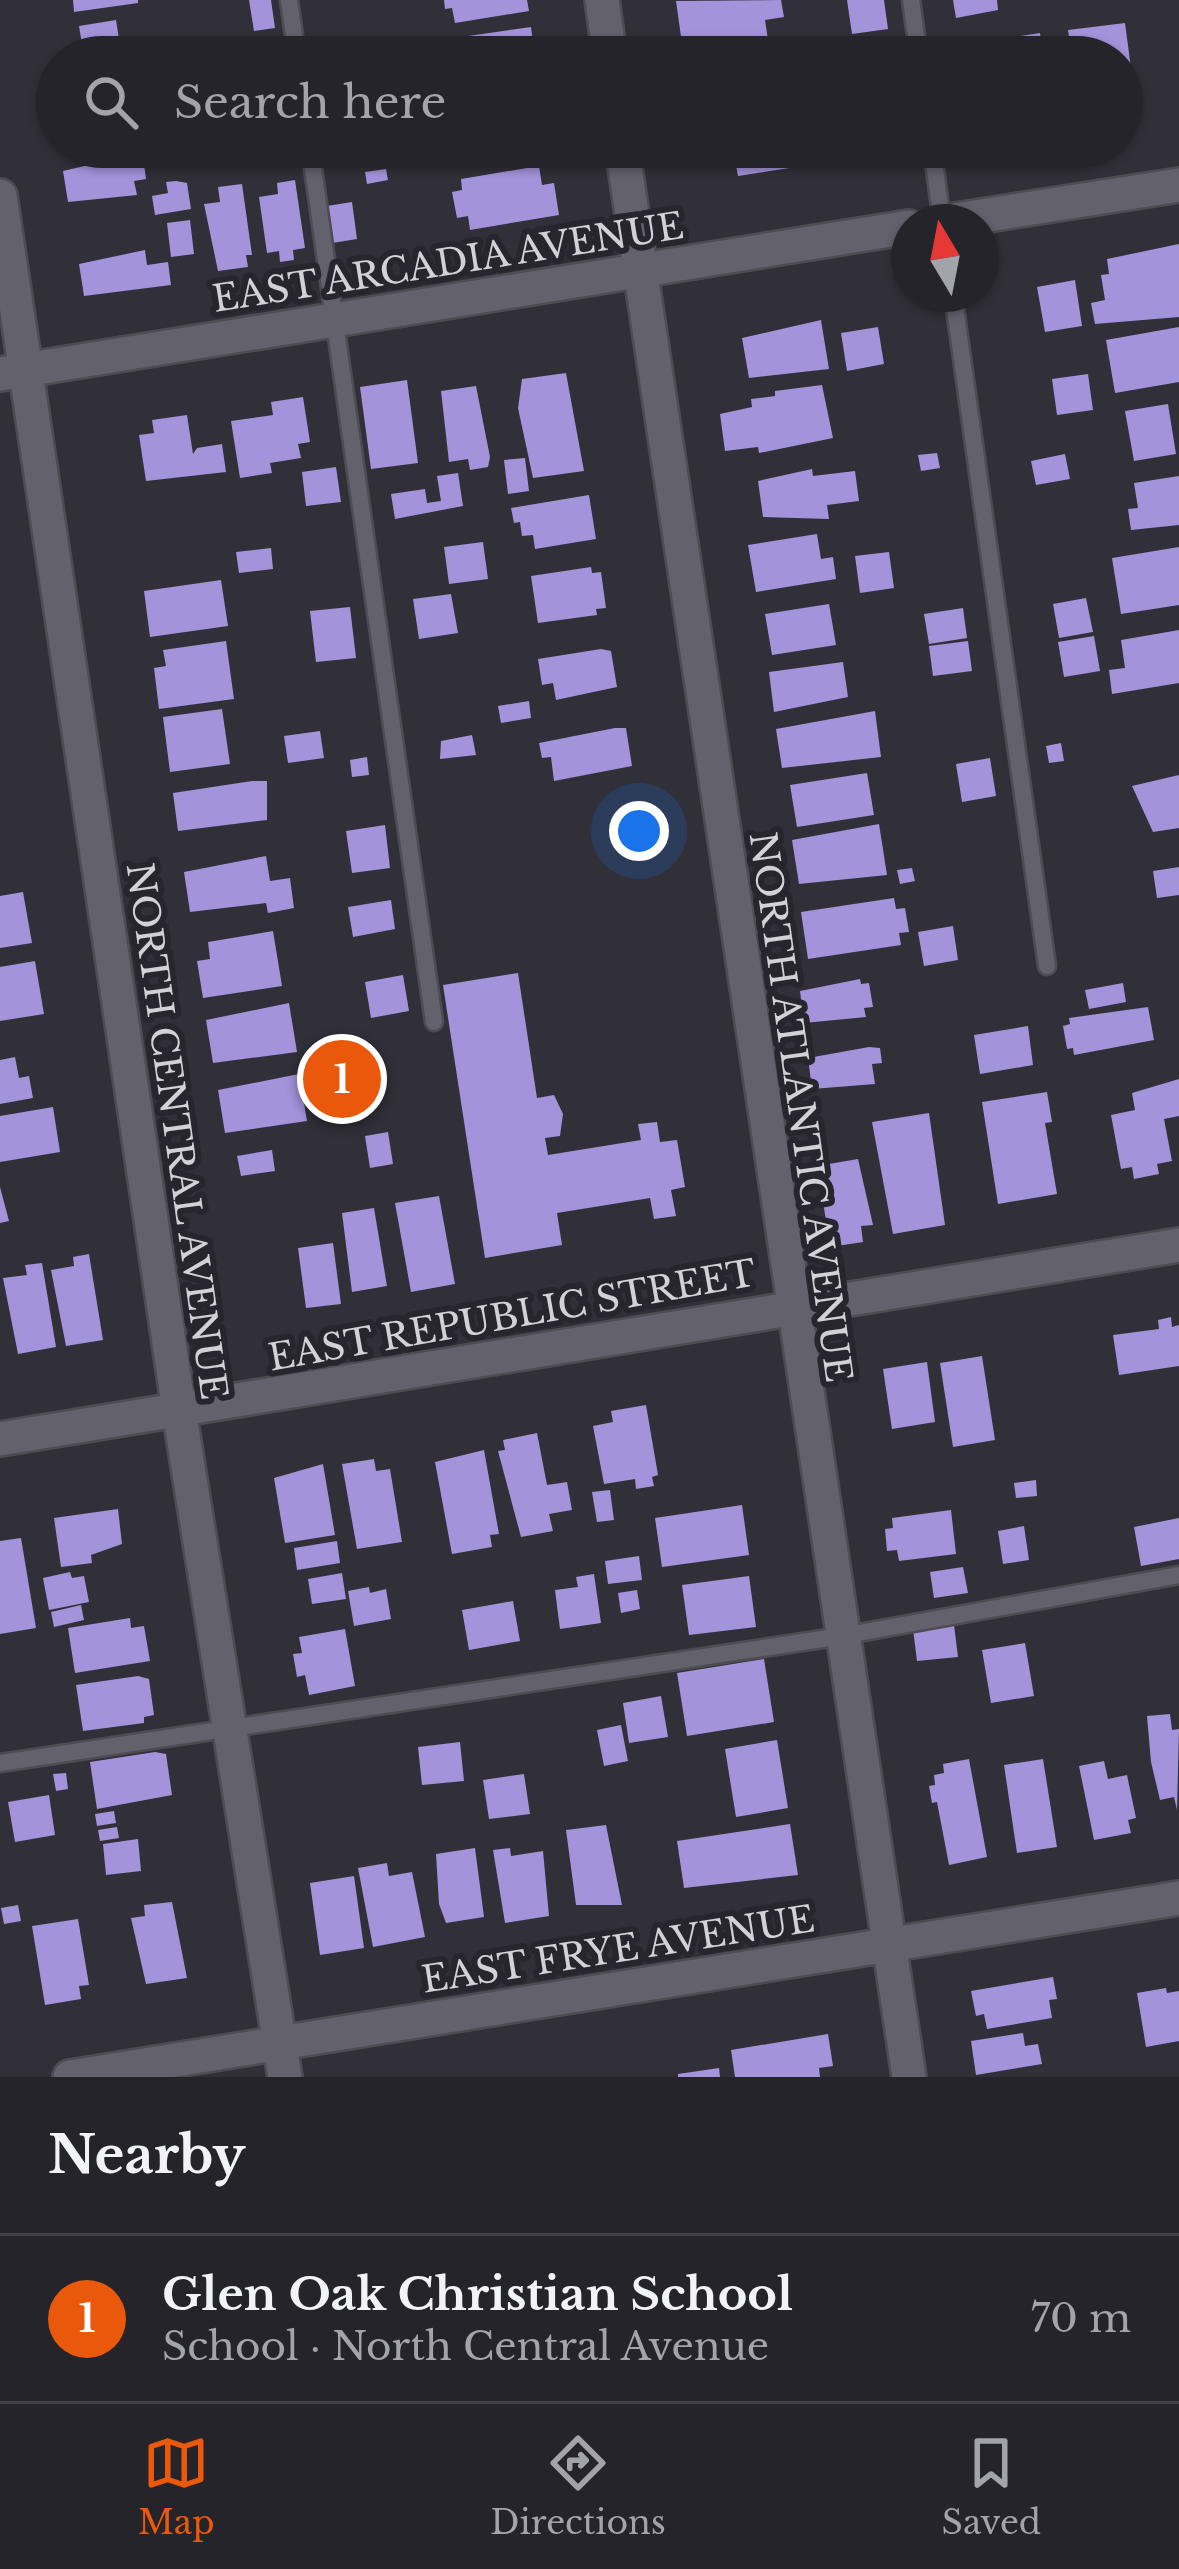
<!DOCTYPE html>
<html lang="en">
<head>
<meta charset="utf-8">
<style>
	body { margin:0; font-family:"Libre Baskerville",serif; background:#2d2c33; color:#f1f3f6 }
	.compass { position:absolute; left:891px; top:204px; width:108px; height:108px; border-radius:50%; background:#25242b; box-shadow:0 3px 9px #0004; rotate:350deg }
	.you { position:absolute; left:639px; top:831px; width:42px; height:42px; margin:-30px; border:9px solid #fff; border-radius:50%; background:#1a73e8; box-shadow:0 0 0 18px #1a73e833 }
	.badge { display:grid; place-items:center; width:78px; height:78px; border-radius:50%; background:#ea580c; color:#fff; font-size:39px; font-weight:700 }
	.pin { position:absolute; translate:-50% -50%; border:6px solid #fff; box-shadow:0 3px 12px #0006 }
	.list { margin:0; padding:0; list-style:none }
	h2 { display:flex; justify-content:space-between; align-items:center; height:156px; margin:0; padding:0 48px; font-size:51px }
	h2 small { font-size:39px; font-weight:400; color:#a3a4a9 }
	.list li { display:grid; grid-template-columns:78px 1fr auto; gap:36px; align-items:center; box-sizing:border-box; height:168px; padding:0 48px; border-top:3px solid #424147 }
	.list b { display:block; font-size:45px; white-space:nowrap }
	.list p { margin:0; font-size:39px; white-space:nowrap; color:#a3a4a9 }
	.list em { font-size:39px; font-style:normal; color:#a3a4a9 }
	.icon { flex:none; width:66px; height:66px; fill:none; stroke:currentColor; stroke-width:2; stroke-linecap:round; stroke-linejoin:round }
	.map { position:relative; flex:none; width:1179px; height:2077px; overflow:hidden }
	.search { position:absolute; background:#25242b; box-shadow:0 3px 9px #0004; left:36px; right:36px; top:36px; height:132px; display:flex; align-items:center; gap:30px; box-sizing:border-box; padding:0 42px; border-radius:66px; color:#a3a4a9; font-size:45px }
	.sheet { height:324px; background:#25242b }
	nav { display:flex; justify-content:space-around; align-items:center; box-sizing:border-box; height:168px; border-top:3px solid #424147; background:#25242b; font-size:33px; color:#a3a4a9 }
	nav a { display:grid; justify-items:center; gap:6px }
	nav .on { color:#ea580c }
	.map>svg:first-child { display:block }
</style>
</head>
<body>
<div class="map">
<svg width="1179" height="2077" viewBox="0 0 1179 2077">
	<rect width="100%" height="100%" fill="#313039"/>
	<path fill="#a393da" d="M73,0H138V3L74,12Z
		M249,0H271L275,28L254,31Z
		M444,0H527L529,11L455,23L452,8L445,9Z
		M781,0L784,17L765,20L768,40L683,51L676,1Z
		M847,0H884L888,29L852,34Z
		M953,0H997L998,10L956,18Z
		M116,20L120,45L155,41L158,57H84L79,26Z
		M1125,23L1134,91L1122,92V57H1072L1068,30Z
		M531,27L535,57H449L447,39Z
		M1040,33L1043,57H1003L1001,39Z
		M250,147H287L289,161L253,167Z
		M359,147H391L392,150L360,154Z
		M453,147H510L511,150L455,159Z
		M712,147H822L823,157L803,160V166L738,176L735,160L714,163Z
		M132,155L143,157L146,179L134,181L137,195L68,202L63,171Z
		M539,166L542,185L554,183L559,215L470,230L468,216L457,218L452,192L462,190L461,179Z
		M386,169L388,180L367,184L365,172Z
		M295,180L305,248L293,250L294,260L280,262L279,251L267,253L259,197L278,194L277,183Z
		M176,181L187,183L191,209L155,215L152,196L168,193L166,182Z
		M242,184L252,255H246L248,267L218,271L204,204L220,202L218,187Z
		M352,202L357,239L332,243L327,206Z
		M190,220L194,254L171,257L167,223Z
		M1179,244V317L1095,324L1091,303L1105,300L1101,275L1109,274L1107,259Z
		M145,250L147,265L168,262L171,285L84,296L79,264Z
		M1075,280L1082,326L1045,332L1037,287Z
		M821,320L829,369L749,378L742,338Z
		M878,327L884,364L847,371L841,333Z
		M1179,327V382L1115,393L1106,340Z
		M566,373L584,471L533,478L518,408L522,379Z
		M1088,374L1093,410L1057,415L1052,379Z
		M407,380L418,463L371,469L360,387Z
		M822,385L833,438L759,453L758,447L725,451L720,414L752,407L751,399L775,396V391Z
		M476,386L490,457L488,467L470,470L468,459L449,462L441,391Z
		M303,397L310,442L298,444L301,458L270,463L272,473L240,478L231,421L273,415L271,402Z
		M1168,404L1176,454L1134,461L1125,411Z
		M187,415L193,454L197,448L222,444L226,472L146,481L139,435L154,433L152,420Z
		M937,453L940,468L921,471L918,455Z
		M1065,454L1070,479L1036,485L1031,461Z
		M525,458L529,491L508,494L504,460Z
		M336,467L341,502L306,506L302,472Z
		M812,469L813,476L855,471L859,501L827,505L829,519L763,517L758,481Z
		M458,473L463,506L395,519L391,494L425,489L427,503L441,501L437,476Z
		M1179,476V525L1131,530L1128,509L1138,508L1134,483Z
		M589,495L596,539L535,549L533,535L522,536L520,522L514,523L511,508Z
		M817,534L821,559L833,557L836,579L756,592L748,545Z
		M483,542L488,579L449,584L444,547Z
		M1179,547V605L1121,614L1112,558Z
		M271,548L273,569L239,573L236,552Z
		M889,552L894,588L860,593L855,556Z
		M591,567L592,573L601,572L606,608L596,609L597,615L538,623L531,576Z
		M221,580L228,626L150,637L144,591Z
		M451,594L458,633L419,639L413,599Z
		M1086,598L1093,632L1059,638L1053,604Z
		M829,604L836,645L772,655L765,614Z
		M350,607L356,658L316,662L310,611Z
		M963,608L967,638L929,644L924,614Z
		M1179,630V683L1112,694L1109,670L1125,668L1121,640Z
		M1094,636L1100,671L1064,677L1058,642Z
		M226,641L234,699L159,709L154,668L166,666L163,650Z
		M968,641L972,671L933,676L929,646Z
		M601,649L611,651L617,687L556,700L553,683L542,685L538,659Z
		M843,662L848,697L774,712L769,672Z
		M529,701L531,718L501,723L498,706Z
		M222,709L230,764L170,772L163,717Z
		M875,711L881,757L782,768L776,729Z
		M615,728H626L632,766L554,781L551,757L542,758L539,743Z
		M320,731L324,758L288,763L284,736Z
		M472,735L476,755L440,759L441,741Z
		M1061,743L1064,761L1049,763L1046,746Z
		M367,757L369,775L352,777L350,760Z
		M990,758L996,796L962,802L956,764Z
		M867,773L874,815L797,827L790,785Z
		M1179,775V828L1153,832L1132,786Z
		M252,781H267V820L178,831L173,793Z
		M879,824L887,875L799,884L792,840Z
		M385,825L390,868L352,873L346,831Z
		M266,856L270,881L290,878L294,908L268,913L266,903L190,912L184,872Z
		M1179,867V895L1157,898L1153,871Z
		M912,868L915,881L900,884L897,870Z
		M23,892L32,943L0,948V896Z
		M894,898L896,909L905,908L909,932L899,933L901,945L808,959L801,912Z
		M391,900L395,929L353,937L348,907Z
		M953,926L958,960L924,966L918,932Z
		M273,931L282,986L203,998L197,961L210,959L208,942Z
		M35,961L44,1014L0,1021V967Z
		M518,973L537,1098L554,1095L563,1114L560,1136L545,1138L548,1155L641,1140L638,1124L657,1122L660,1142L677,1140L685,1187L671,1190L676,1216L654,1219L650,1198L557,1213L562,1245L485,1258L443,985Z
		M403,975L409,1011L371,1018L365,982Z
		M860,979L861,984L869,983L873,1007L864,1008L866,1017L804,1023L800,991Z
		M1123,983L1126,1002L1089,1009L1085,990Z
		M289,1003L297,1052L213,1063L206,1020Z
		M1148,1007L1154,1040L1074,1055L1073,1048L1067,1049L1063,1026L1070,1024L1069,1018Z
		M1028,1026L1033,1065L980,1074L974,1035Z
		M869,1047L880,1048L882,1063L872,1064L875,1084L812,1089L808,1058Z
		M371,1056L376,1087L334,1096L329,1061Z
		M15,1057L19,1078L29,1076L33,1098L0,1104V1060Z
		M299,1074L307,1121L225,1133L218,1090Z
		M1179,1079V1116L1164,1119L1172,1161L1157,1164L1159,1174L1134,1179L1132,1167L1121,1169L1111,1115L1135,1110L1132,1093Z
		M1047,1092L1052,1122L1045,1123L1057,1194L998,1204L982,1102Z
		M53,1107L60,1152L0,1162V1116Z
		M929,1113L945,1225L893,1234L872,1122Z
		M388,1132L393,1164L370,1168L365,1136Z
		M272,1150L275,1171L241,1176L237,1156Z
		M858,1159L873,1225L861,1226L863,1242L830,1247L820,1182L826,1181L823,1165Z
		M0,1187L9,1221L0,1223Z
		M439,1196L455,1284L411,1292L395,1203Z
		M374,1208L387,1286L352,1292L342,1213Z
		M333,1243L341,1304L306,1308L298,1248Z
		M89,1254L103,1340L66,1346L51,1270L74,1266L73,1257Z
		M42,1263L56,1347L18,1354L3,1278L27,1275L25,1265Z
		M1171,1317L1172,1327L1179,1325V1366L1119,1375L1113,1335L1159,1329L1158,1320Z
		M982,1356L995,1440L953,1447L940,1363Z
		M927,1362L935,1422L892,1429L883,1369Z
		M646,1405L658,1475L652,1477L654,1486L636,1489L635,1479L604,1484L593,1426L613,1422L611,1411Z
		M537,1433L547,1485L567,1482L572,1510L549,1514L553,1531L521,1537L498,1451L505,1450L503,1440Z
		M484,1450L499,1534L490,1535L492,1547L452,1554L435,1462Z
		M374,1459L376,1471L390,1469L402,1542L357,1549L342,1464Z
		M323,1464L335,1535L285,1543L274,1478Z
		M1036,1480L1037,1496L1016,1498L1014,1483Z
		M610,1490L614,1520L597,1522L592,1492Z
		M742,1505L749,1555L662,1567L655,1518Z
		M118,1509L122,1544L91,1555L92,1563L61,1567L54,1518Z
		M951,1510L956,1554L899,1561L897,1550L887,1551L885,1529L893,1528L892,1518Z
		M1179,1518V1559L1141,1566L1134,1527Z
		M1024,1526L1029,1560L1003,1564L998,1531Z
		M21,1538L36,1628L0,1634V1541Z
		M337,1541L340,1563L297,1570L294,1548Z
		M639,1556L642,1580L608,1584L605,1561Z
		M963,1567L968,1593L934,1598L930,1572Z
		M70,1572L72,1578L84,1576L89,1602L49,1610L43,1578Z
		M342,1573L346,1599L312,1604L308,1579Z
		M594,1574L601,1623L560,1629L555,1590L578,1587L576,1577Z
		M749,1576L756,1627L689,1635L682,1585Z
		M369,1587L370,1593L386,1589L391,1619L354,1626L348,1591Z
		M637,1590L640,1609L621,1613L618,1593Z
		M513,1601L520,1641L469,1650L462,1610Z
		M81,1605L84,1620L54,1627L51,1612Z
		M130,1618L131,1628L144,1626L150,1661L75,1673L68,1628Z
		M954,1625L958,1657L917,1661L913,1629Z
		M345,1629L355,1686L309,1695L305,1675L297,1677L293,1654L302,1653L299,1637Z
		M1025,1643L1034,1696L991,1703L982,1650Z
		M764,1659L774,1722L687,1736L677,1673Z
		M138,1676L149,1679L154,1715L144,1717V1723L83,1731L76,1685Z
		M661,1696L668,1737L629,1743L623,1703Z
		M1170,1714L1172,1730L1179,1729L1177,1810L1174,1797L1160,1800L1151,1762L1147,1716Z
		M621,1725L628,1761L604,1766L597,1730Z
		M777,1740L788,1808L736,1817L725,1749Z
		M460,1742L464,1781L422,1785L418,1747Z
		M155,1752L166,1754L172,1795L97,1809L90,1762Z
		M969,1759L987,1857L949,1865L937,1802L932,1803L929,1786L935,1785L934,1775L944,1773L943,1764Z
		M1043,1759L1057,1847L1017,1853L1004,1765Z
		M1104,1761L1108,1779L1127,1775L1136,1818L1128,1820L1131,1833L1094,1840L1079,1766Z
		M66,1773L68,1789L56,1791L53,1774Z
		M524,1774L530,1814L489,1819L483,1780Z
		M49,1795L55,1835L15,1842L8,1802Z
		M114,1811L116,1823L97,1826L95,1814Z
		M790,1824L798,1875L684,1888L677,1841Z
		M606,1825L622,1905H576L566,1830Z
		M117,1827L119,1838L100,1841L98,1830Z
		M138,1839L141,1871L106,1875L103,1844Z
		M475,1848L484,1917L446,1923L439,1904L436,1854Z
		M510,1848L511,1856L543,1851L549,1916L505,1923L493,1850Z
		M387,1863L389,1876L412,1872L425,1937L373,1947L358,1868Z
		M354,1876L364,1948L320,1955L310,1883Z
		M172,1902L187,1978L146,1984L131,1918L145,1916L144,1905Z
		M18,1905L21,1921L4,1924L1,1908Z
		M78,1919L89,1985L79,1986L81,1999L45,2005L32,1926Z
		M1053,1977L1057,1999L1049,2000L1052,2018L987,2029L984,2014L976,2016L971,1991Z
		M1166,1988L1167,1993L1179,1991V2041L1146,2047L1137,1993Z
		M1023,2033L1025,2046L1038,2044L1042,2064L976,2075L971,2041Z
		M828,2034L833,2066L819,2068L820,2077H735L731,2050Z
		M719,2068L720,2077H678V2074Z"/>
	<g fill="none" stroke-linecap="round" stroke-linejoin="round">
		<defs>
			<path id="service" d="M289,0L297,57
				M911,0L919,57
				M310,147L434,1022
				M932,147L942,222
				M953,294L1047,966
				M0,1763L842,1636L1179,1575"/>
			<path id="minor" d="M602,0L610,57
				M622,147L909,2077
				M0,196L179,1410L285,2077
				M943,222L1179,185
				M0,374L909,227
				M0,1439L1179,1245"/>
			<path id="tertiary" d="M70,2077L1179,1898"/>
		</defs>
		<use href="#service" stroke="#4d4c53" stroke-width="21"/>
		<use href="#minor" stroke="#4d4c53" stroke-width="38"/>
		<use href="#tertiary" stroke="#4d4c53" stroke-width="38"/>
		<use href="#service" stroke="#63616c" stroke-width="16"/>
		<use href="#minor" stroke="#63616c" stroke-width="33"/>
		<use href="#tertiary" stroke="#63616c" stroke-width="33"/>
	</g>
	<g text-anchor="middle" stroke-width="12" stroke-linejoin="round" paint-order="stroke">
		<g font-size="36" fill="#d2d1d7" stroke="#27262f">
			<text transform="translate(448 262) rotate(-9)" y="13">EAST ARCADIA AVENUE</text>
			<text transform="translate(801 1107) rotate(82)" y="13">NORTH ATLANTIC AVENUE</text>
			<text transform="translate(177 1131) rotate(82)" y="13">NORTH CENTRAL AVENUE</text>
			<text transform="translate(512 1315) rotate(-10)" y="13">EAST REPUBLIC STREET</text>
			<text transform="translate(618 1949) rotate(-9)" y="13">EAST FRYE AVENUE</text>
		</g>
	</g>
</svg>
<svg class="compass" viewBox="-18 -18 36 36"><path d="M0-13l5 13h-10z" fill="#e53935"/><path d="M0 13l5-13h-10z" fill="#a3a4a9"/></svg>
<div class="you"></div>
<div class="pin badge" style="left:342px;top:1079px">1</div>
<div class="search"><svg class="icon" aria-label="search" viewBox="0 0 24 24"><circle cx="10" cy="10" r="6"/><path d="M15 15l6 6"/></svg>Search here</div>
</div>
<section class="sheet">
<h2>Nearby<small></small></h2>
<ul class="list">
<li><span class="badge">1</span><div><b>Glen Oak Christian School</b><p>School · North Central Avenue</p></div><em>70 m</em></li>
</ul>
</section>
<nav>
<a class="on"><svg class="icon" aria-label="map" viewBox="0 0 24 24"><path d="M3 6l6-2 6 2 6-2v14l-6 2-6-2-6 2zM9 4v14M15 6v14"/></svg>Map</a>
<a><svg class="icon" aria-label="directions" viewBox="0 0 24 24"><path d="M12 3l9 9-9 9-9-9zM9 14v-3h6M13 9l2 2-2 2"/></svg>Directions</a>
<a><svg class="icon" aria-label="saved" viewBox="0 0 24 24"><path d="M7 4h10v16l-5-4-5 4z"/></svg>Saved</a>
</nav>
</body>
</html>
